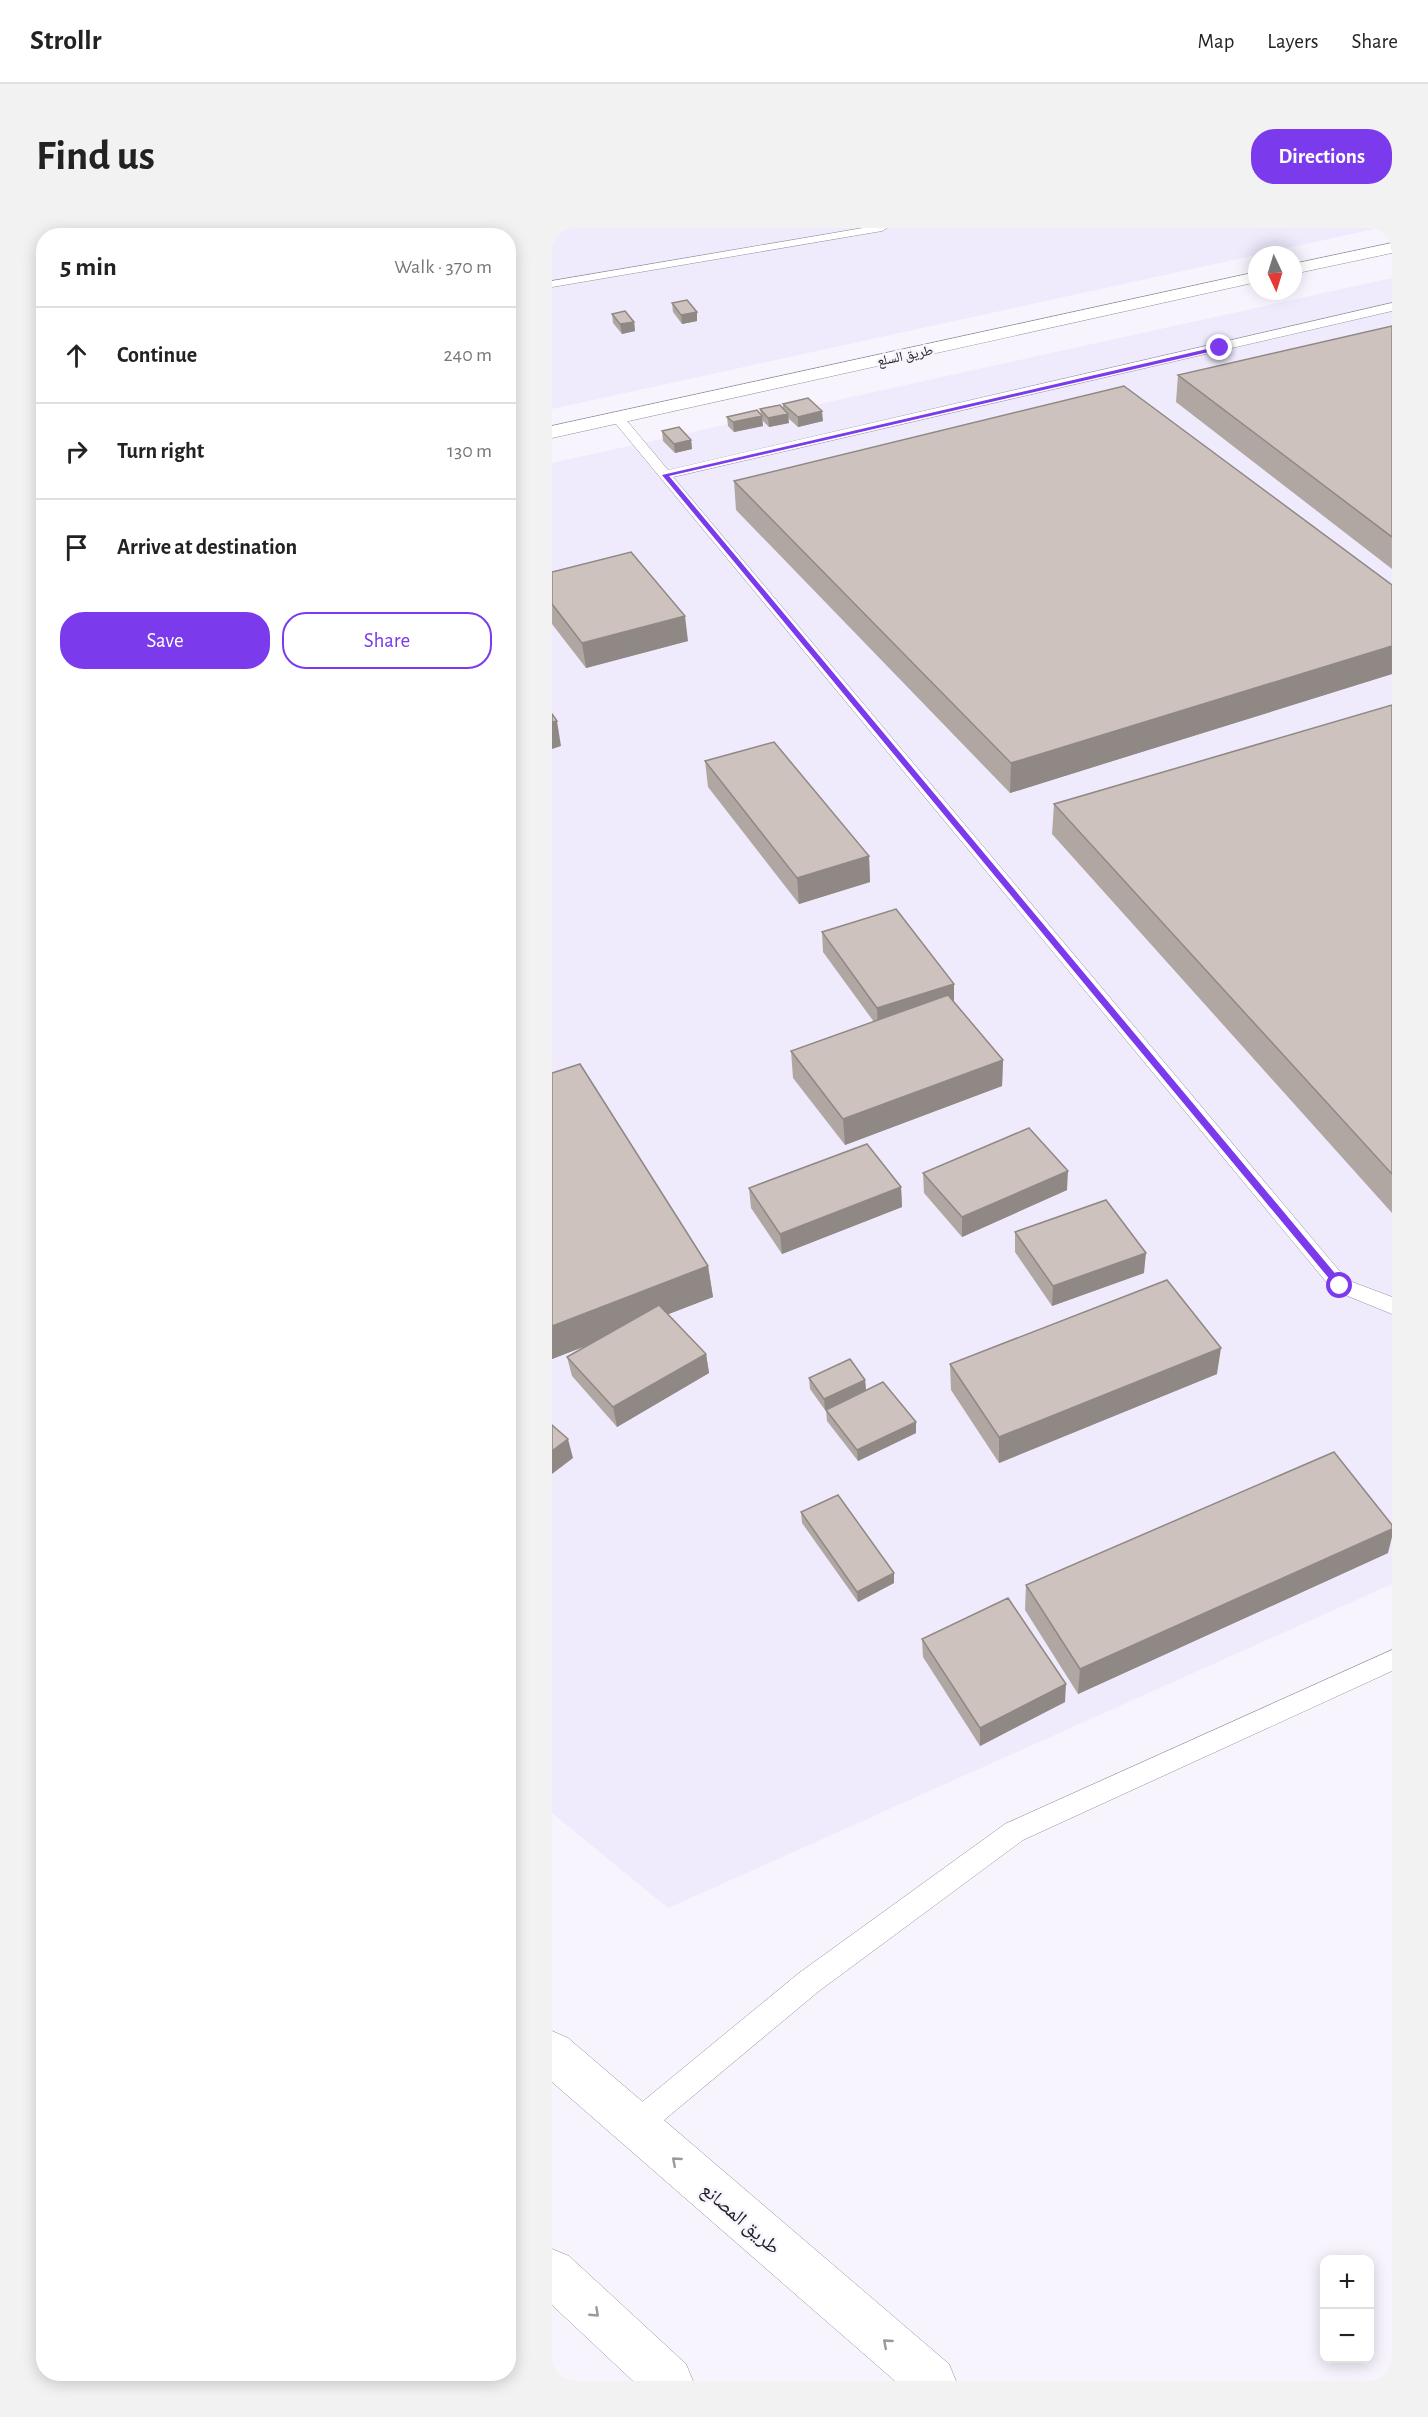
<!DOCTYPE html>
<html lang="en">
<head>
<meta charset="utf-8">
<style>
	body { margin:0; font-family:"Alegreya Sans","Noto Naskh Arabic",sans-serif; background:#f2f2f2; color:#222 }
	.controls { position:absolute; right:18px; bottom:18px; display:grid; overflow:hidden; border-radius:12px; box-shadow:0 3px 15px #0003 }
	.controls button { width:54px; height:54px; display:grid; place-items:center; padding:0; border:0; border-bottom:2px solid #e0e0e0; background:#fff; color:#222; font:30px sans-serif }
	.compass { position:absolute; left:696px; top:18px; width:54px; height:54px; border-radius:50%; background:#fff; box-shadow:0 3px 15px #0003; rotate:176deg }
	.stop { position:absolute; width:18px; height:18px; margin:-14px; border:4px solid #7c3aed; border-radius:50%; background:#fff }
	.stop.end { background:#7c3aed; border-color:#fff; box-shadow:0 2px 6px #0008 }
	.list { margin:0; padding:0; list-style:none }
	h2 { display:flex; justify-content:space-between; align-items:center; height:78px; margin:0; padding:0 24px; font-size:26px }
	h2 small { font-size:20px; font-weight:400; color:#767676 }
	.list li { display:grid; grid-template-columns:39px 1fr auto; gap:18px; align-items:center; box-sizing:border-box; height:96px; padding:0 24px; border-top:2px solid #e0e0e0 }
	.list b { display:block; font-size:22px; white-space:nowrap }
	.list em { font-size:20px; font-style:normal; color:#767676 }
	.actions { display:flex; gap:12px; padding:18px 24px }
	.actions a { flex:1; padding:14px 0; border:2px solid #7c3aed; border-radius:24px; text-align:center; font-size:21px; color:#7c3aed }
	.actions .main { background:#7c3aed; color:#fff }
	.icon { flex:none; width:33px; height:33px; fill:none; stroke:currentColor; stroke-width:2; stroke-linecap:round; stroke-linejoin:round }
	.map { position:relative; flex:none; width:840px; height:2153px; overflow:hidden; border-radius:24px }
	header { display:flex; align-items:center; gap:36px; box-sizing:border-box; height:84px; padding:0 30px; background:#fff; border-bottom:2px solid #e0e0e0 }
	header strong { font-size:28px }
	nav { display:flex; gap:33px; margin-inline-start:auto; font-size:21px }
	.intro { display:flex; align-items:center; justify-content:space-between; box-sizing:border-box; height:144px; padding:0 36px }
	h1 { margin:0; font-size:42px }
	.button { padding:15px 27px; border-radius:24px; background:#7c3aed; color:#fff; font-size:21px; font-weight:700 }
	main { display:flex; gap:36px; padding:0 36px }
	aside { flex:1; background:#fff; border-radius:24px; box-shadow:0 3px 15px #0003 }
	.map>svg:first-child { display:block }
</style>
</head>
<body>
<header>
<strong>Strollr</strong>
<nav><a>Map</a><a>Layers</a><a>Share</a></nav>
</header>
<div class="intro"><h1>Find us</h1><a class="button">Directions</a></div>
<main>
<aside>
<h2>5 min<small>Walk · 370 m</small></h2>
<ul class="list">
<li><svg class="icon" aria-label="ahead" viewBox="0 0 24 24"><path d="M12 20V5M6 11l6-6 6 6"/></svg><div><b>Continue</b></div><em>240 m</em></li>
<li><svg class="icon" aria-label="right" viewBox="0 0 24 24"><path d="M7 20v-9h11M14 6l5 5-5 5"/></svg><div><b>Turn right</b></div><em>130 m</em></li>
<li><svg class="icon" aria-label="arrive" viewBox="0 0 24 24"><path d="M6 21V4h12l-3 4 3 4H6"/></svg><div><b>Arrive at destination</b></div></li>
</ul>
<div class="actions"><a class="main">Save</a><a>Share</a></div>
</aside>
<div class="map">
<svg width="840" height="2153" viewBox="0 0 840 2153">
	<rect width="100%" height="100%" fill="#f7f4fe"/>
	<path fill="#efeafc" d="M0,0H827L0,181Z
		M840,50V1356L116,1680L0,1585V235Z"/>
	<g fill="none" stroke-linecap="round" stroke-linejoin="round">
		<defs>
			<path id="service" d="M311,0H335L330,3L0,59V53Z
				M840,75V83L121,249L795,1052L840,1069V1086L781,1062L59,190L65,186L70,187L116,242Z
				M840,1422V1443L471,1612L267,1763L93,1908L83,1912L73,1908L69,1898L73,1888L247,1745L453,1596Z"/>
			<path id="tertiary" d="M840,15V25L741,46V36Z
				M705,44V54L0,210V198Z"/>
			<path id="primary" d="M0,1803L16,1810L397,2136L404,2153H343L0,1854Z
				M0,2021L17,2028L134,2136L141,2153H81L0,2077Z"/>
		</defs>
		<use href="#service" stroke="#93919a" stroke-width="1"/>
		<use href="#tertiary" stroke="#93919a" stroke-width="1"/>
		<use href="#primary" stroke="#93919a" stroke-width="1"/>
		<use href="#service" fill="#fff" fill-rule="evenodd"/>
		<use href="#tertiary" fill="#fff" fill-rule="evenodd"/>
		<use href="#primary" fill="#fff" fill-rule="evenodd"/>
	</g>
	<path fill="#b0a7a3" d="M120,75L145,84V93L130,96L121,84Z
		M60,86L82,94L83,103L70,106L61,95Z
		M840,98V341L624,174L626,147Z
		M231,176L271,193L246,199L236,190L237,195L217,199L210,192L211,198L182,204L176,198L175,189L209,187L208,181H231Z
		M110,203L139,212L140,221L123,225L111,213Z
		M182,253L840,357V446L458,565L184,282Z
		M0,344L136,413L34,440L0,396Z
		M840,477V985L500,606L502,576Z
		M153,533L317,628L318,654L247,676L156,559Z
		M270,704L402,756V775L451,832L450,858L293,917L241,850L239,823L322,794L271,724Z
		M28,836L156,1038L161,1069L116,1086L154,1126L157,1145L65,1199L20,1148L15,1129L36,1117L0,1131V845Z
		M371,945L515,962L410,1009L372,965Z
		M349,959L350,979L230,1026L199,980L197,960Z
		M463,1004L592,1045L500,1078L463,1024Z
		M398,1136L665,1146L447,1235L399,1162Z
		M257,1150L313,1152L314,1162L273,1182L258,1161Z
		M274,1182L364,1205L306,1233L275,1193Z
		M249,1284L342,1345V1355L306,1374L250,1295Z
		M836,1325L526,1466L473,1382L474,1357Z
		M370,1411L513,1474L428,1518L371,1429Z"/>
	<path fill="#908884" d="M145,84V93L130,96L129,87Z
		M82,94L83,103L70,106L68,96Z
		M270,183L271,193L246,199V189Z
		M236,186L237,195L217,199L216,190Z
		M210,188L211,198L182,204L181,194Z
		M139,212L140,221L123,225L122,216Z
		M133,388L136,413L34,440L30,415Z
		M840,418V446L458,565L459,535Z
		M5,493L9,518L0,521V494Z
		M317,628L318,654L247,676L245,650Z
		M402,756V776L326,800L325,780Z
		M451,832L450,858L293,917L291,891Z
		M516,943L515,962L410,1009V989Z
		M349,959L350,979L230,1026L228,1006Z
		M594,1025L592,1045L500,1078L501,1058Z
		M156,1038L161,1069L0,1131V1098Z
		M669,1120L665,1146L447,1235V1209Z
		M154,1126L157,1145L65,1199L61,1179Z
		M313,1152L314,1162L273,1182L272,1171Z
		M364,1194V1205L306,1233L305,1222Z
		M16,1211L21,1230L0,1246V1223Z
		M840,1301V1309L836,1325L526,1466L528,1441Z
		M342,1345V1355L306,1374L305,1364Z
		M514,1456L513,1474L428,1518V1500Z"/>
	<path fill="#cdc2bd" stroke="#908884" stroke-width="1.5" d="M135,72L145,84L129,87L120,75Z
		M73,83L82,94L68,96L60,86Z
		M840,98V309L626,147Z
		M572,158L840,357V418L459,535L182,253Z
		M256,170L270,183L246,189L231,176Z
		M228,177L236,186L216,190L208,181Z
		M205,182L210,188L181,194L175,189Z
		M127,199L139,212L122,216L110,203Z
		M79,324L133,388L30,415L0,376V344Z
		M840,477V946L502,576Z
		M0,486L5,493L0,494Z
		M222,514L317,628L245,650L153,533Z
		M344,681L402,756L325,780L270,704Z
		M396,767L451,832L291,891L239,823Z
		M28,836L156,1038L0,1098V845Z
		M477,900L516,943L410,989L371,945Z
		M315,916L349,959L228,1006L197,960Z
		M554,972L594,1025L501,1058L463,1004Z
		M615,1052L669,1120L447,1209L398,1136Z
		M107,1077L154,1126L61,1179L15,1129Z
		M298,1131L313,1152L272,1171L257,1150Z
		M331,1154L364,1194L305,1222L274,1182Z
		M0,1197L16,1211L0,1223Z
		M782,1224L840,1297V1301L528,1441L474,1357Z
		M286,1267L342,1345L305,1364L249,1284Z
		M456,1370L514,1456L428,1500L370,1411Z"/>
	<defs><path id="oneway-chevron" d="M-2-3.5L2.5 0L-2 3.5" fill="none" stroke-width="1.6" stroke-linecap="round" stroke-linejoin="round" transform="scale(1.5)"/></defs>
	<g stroke="#9b9b9c">
		<use href="#oneway-chevron" transform="translate(124 1933) rotate(-139)"/>
		<use href="#oneway-chevron" transform="translate(43 2085) rotate(43)"/>
		<use href="#oneway-chevron" transform="translate(335 2115) rotate(-139)"/>
	</g>
	<path fill="#7c3aed" d="M668,118L670,121L117,248L791,1055V1060H785L110,247Z"/>
	<g text-anchor="middle" stroke-width="5" stroke-linejoin="round" paint-order="stroke">
		<g font-size="14" fill="#212024" stroke="#f7f4fe">
			<text transform="translate(353 127) rotate(-12)" y="5">طريق السلع</text>
		</g>
		<g font-size="20" fill="#212024" stroke="#f7f4fe">
			<text transform="translate(189 1990) rotate(41)" y="7">طريق المصانع</text>
		</g>
	</g>
</svg>
<div class="controls">
<button>+</button>
<button>−</button>
</div>
<svg class="compass" viewBox="-18 -18 36 36"><path d="M0-13l5 13h-10z" fill="#e53935"/><path d="M0 13l5-13h-10z" fill="#767676"/></svg>
<div class="stop" style="left:788px;top:1058px"></div>
<div class="stop end" style="left:668px;top:120px"></div>
</div>
</main>
</body>
</html>
